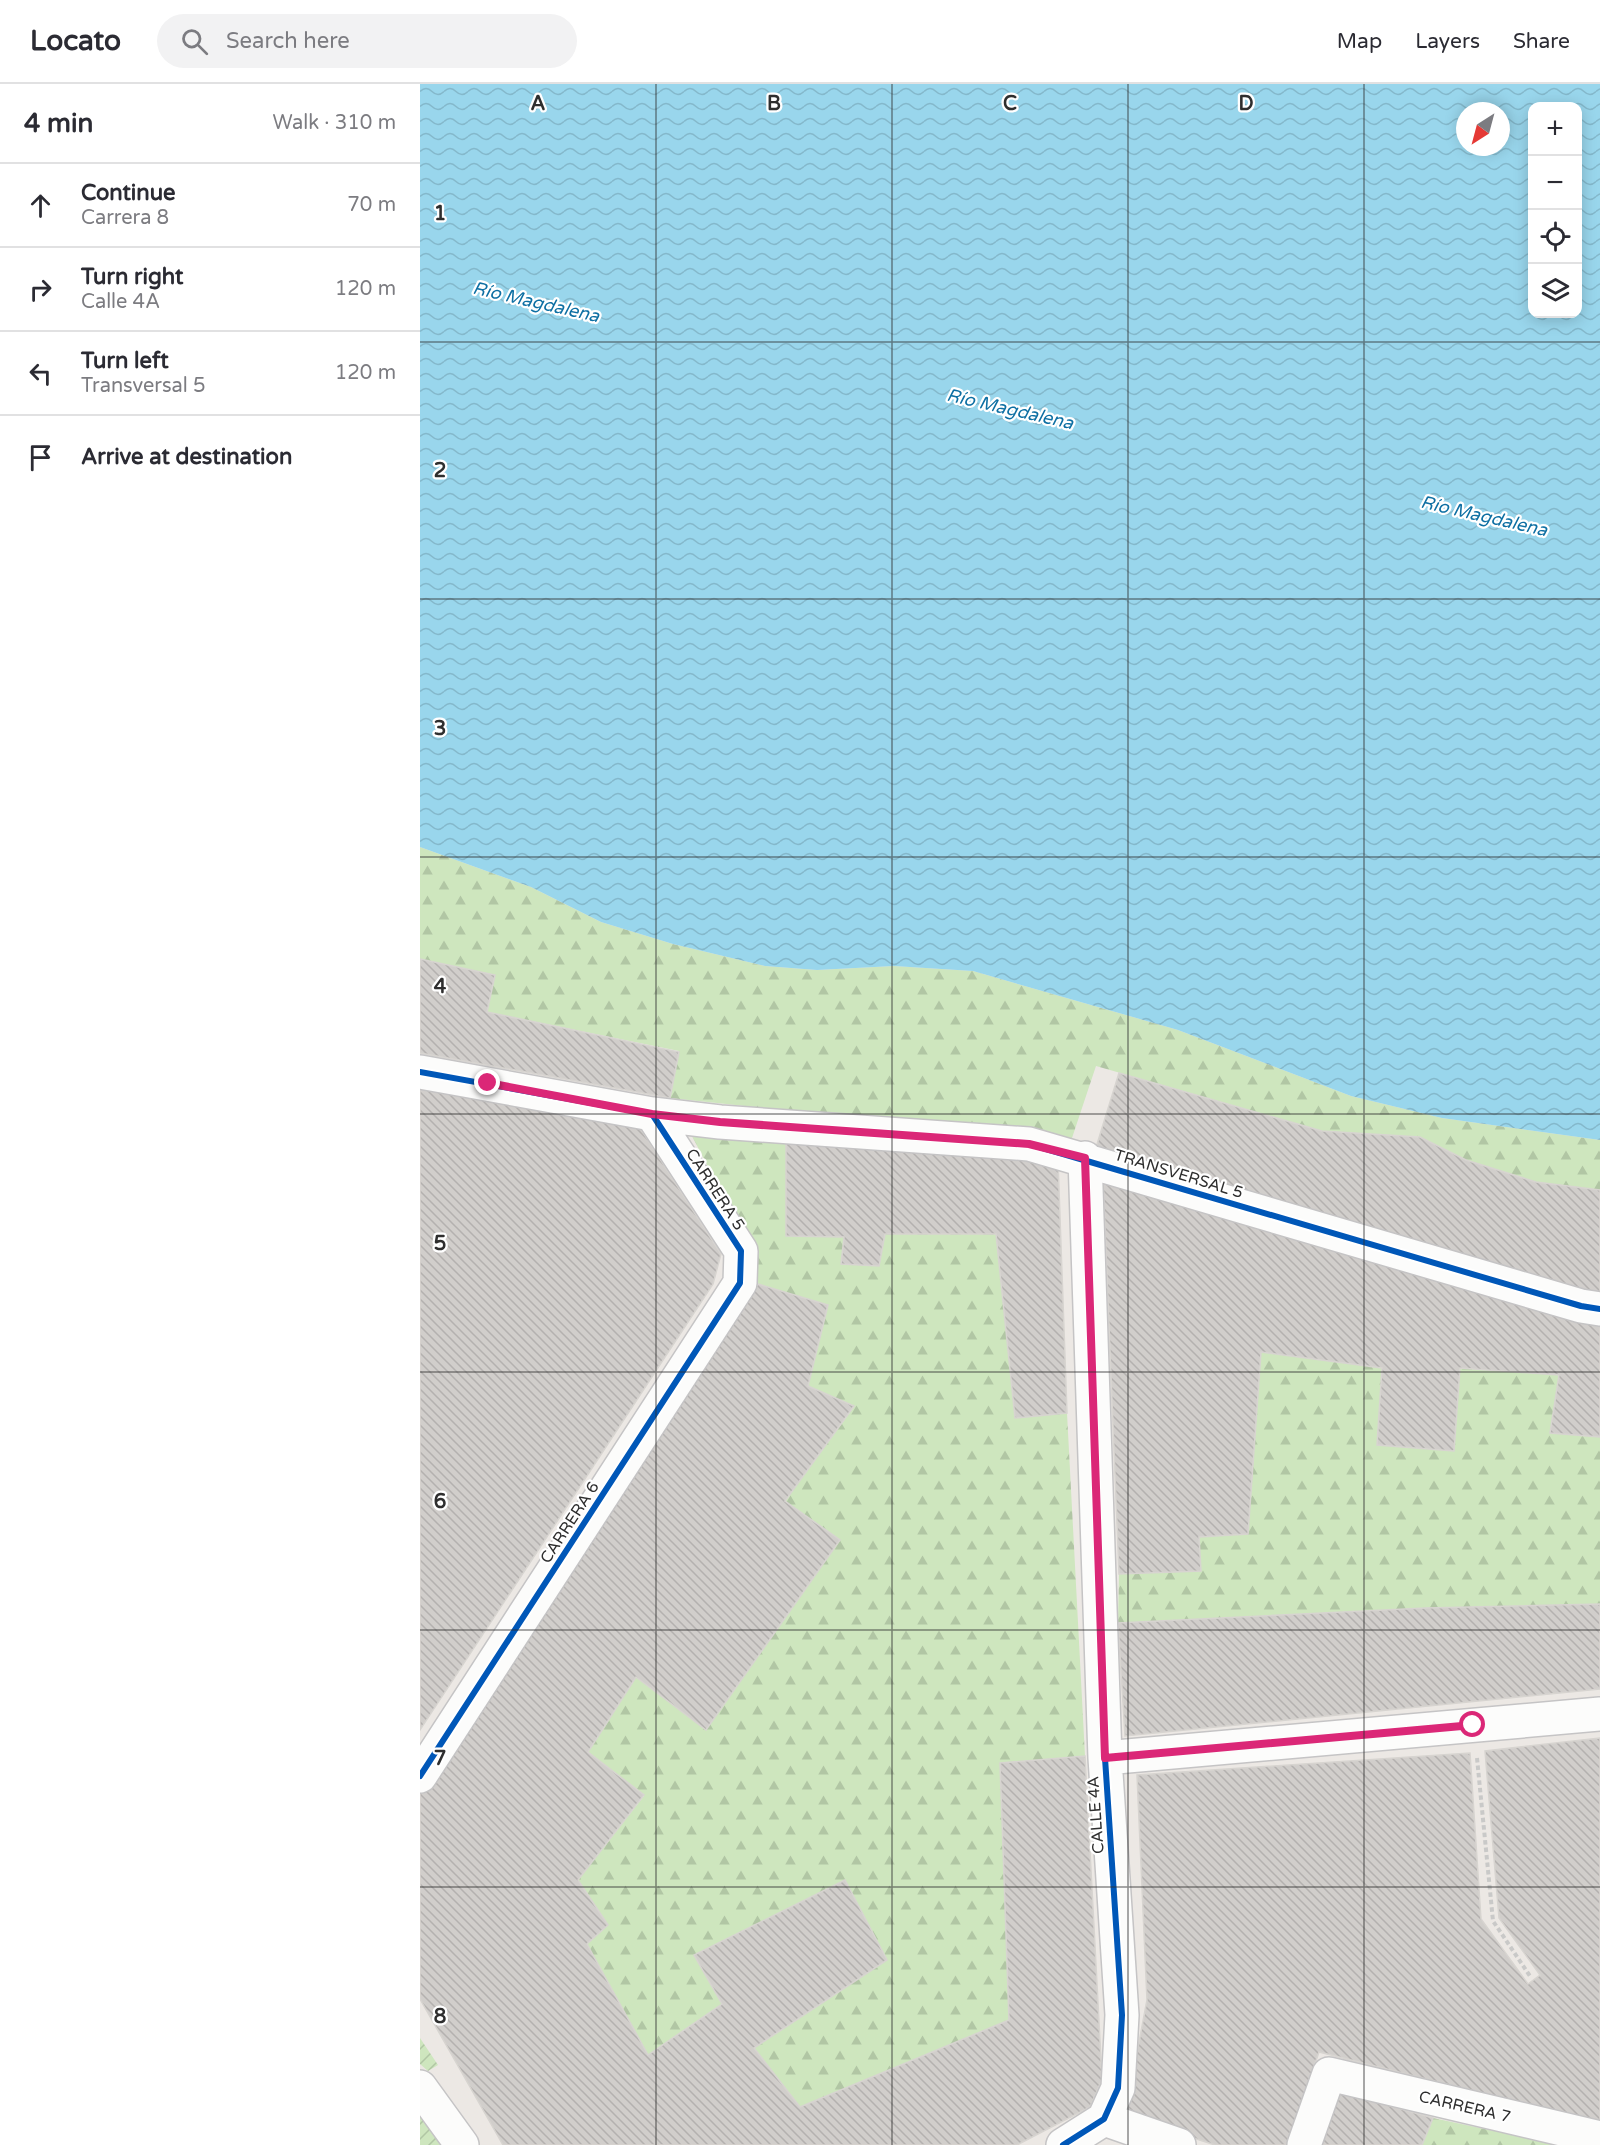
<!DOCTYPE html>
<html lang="en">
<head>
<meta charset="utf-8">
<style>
	body { margin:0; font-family:"Varela Round",sans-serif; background:#f2f2f3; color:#2b2b33 }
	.controls { position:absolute; right:18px; top:18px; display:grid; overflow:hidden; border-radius:12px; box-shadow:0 3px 15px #0003 }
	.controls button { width:54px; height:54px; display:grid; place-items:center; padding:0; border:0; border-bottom:2px solid #e1e1e2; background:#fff; color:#2b2b33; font:30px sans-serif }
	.compass { position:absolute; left:1036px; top:18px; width:54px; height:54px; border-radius:50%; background:#fff; box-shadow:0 3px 15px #0003; rotate:216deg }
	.stop { position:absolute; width:18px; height:18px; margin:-14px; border:4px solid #db2777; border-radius:50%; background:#fff }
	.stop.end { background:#db2777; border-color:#fff; box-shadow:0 2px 6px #0008 }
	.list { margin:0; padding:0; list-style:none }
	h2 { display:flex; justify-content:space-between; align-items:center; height:78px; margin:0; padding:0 24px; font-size:26px }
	h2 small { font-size:20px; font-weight:400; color:#7c7c81 }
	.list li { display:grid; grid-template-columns:39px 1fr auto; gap:18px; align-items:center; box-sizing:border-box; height:84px; padding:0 24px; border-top:2px solid #e1e1e2 }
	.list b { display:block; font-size:22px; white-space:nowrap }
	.list p { margin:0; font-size:20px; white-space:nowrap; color:#7c7c81 }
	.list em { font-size:20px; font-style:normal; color:#7c7c81 }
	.icon { flex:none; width:33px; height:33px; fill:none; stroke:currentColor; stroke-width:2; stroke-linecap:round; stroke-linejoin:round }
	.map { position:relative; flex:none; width:1180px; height:2061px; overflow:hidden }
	header { display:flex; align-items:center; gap:36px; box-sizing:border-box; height:84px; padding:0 30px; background:#fff; border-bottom:2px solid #e1e1e2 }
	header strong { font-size:28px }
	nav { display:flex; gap:33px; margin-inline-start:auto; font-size:21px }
	.search { width:420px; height:54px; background:#f2f2f3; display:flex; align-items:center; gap:15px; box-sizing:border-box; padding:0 21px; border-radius:33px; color:#7c7c81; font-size:22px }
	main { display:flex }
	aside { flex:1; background:#fff }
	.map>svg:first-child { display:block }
</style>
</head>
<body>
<header>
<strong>Locato</strong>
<div class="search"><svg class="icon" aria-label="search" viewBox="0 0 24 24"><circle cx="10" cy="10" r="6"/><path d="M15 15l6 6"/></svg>Search here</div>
<nav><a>Map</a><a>Layers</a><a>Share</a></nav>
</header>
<main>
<aside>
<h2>4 min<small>Walk · 310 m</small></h2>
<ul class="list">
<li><svg class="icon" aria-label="ahead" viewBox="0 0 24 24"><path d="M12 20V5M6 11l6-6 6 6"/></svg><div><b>Continue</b><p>Carrera 8</p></div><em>70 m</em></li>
<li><svg class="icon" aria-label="right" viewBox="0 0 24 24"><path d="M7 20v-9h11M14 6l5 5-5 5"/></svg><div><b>Turn right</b><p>Calle 4A</p></div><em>120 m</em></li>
<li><svg class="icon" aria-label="left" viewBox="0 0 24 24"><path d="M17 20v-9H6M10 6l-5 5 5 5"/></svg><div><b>Turn left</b><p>Transversal 5</p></div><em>120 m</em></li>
<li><svg class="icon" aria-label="arrive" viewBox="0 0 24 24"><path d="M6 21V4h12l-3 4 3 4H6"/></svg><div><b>Arrive at destination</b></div></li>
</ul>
</aside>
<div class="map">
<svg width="1180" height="2061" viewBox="0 0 1180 2061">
	<defs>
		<pattern id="forest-firs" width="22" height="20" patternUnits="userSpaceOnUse" patternTransform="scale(1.5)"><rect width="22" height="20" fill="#cee6be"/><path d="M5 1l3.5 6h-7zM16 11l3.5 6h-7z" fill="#b1c6a4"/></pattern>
		<pattern id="garden-furrows" width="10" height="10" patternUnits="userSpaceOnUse" patternTransform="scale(1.5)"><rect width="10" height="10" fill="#cee6be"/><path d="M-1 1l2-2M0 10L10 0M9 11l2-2" fill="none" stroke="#b1c6a4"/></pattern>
		<pattern id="water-waves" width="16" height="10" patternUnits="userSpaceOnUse" patternTransform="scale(1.5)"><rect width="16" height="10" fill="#99d6ec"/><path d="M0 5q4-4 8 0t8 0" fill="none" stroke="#84b8cb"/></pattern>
		<pattern id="building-back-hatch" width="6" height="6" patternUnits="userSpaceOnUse" patternTransform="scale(1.5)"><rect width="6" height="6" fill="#d1cecb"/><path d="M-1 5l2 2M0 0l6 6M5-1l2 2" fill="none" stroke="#b4b1af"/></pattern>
	</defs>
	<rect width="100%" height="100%" fill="#ece8e4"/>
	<path fill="url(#forest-firs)" d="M0,763L111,803L181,838L253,860L345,882L397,886L474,882L553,887L758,946L931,1012L1022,1034L1180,1056V1106L1116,1098L1046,1076L1000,1053L902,1047L676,982L651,1057L250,1014L259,967L67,928L75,891L0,875Z
		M272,1052L366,1056L424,1153L421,1180L459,1182L465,1150H576L595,1333L647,1329L665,1672L580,1679L589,1936L380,2023L334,1964L467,1876L425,1796L274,1871L302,1920L228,1971L167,1860L188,1841L158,1796L224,1712L168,1668L216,1593L286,1645L419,1456L365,1417L434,1323L388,1302L408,1221L338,1200L326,1156Z
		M841,1268L962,1284L957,1361L1034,1367L1040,1284L1139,1291L1130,1349L1180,1353V1520L1006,1524L698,1539L699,1490L781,1487L779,1453L828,1450Z
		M1013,2034L1140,2061H1002Z"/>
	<path fill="url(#garden-furrows)" d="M0,1954L18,1981L8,1987L0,1980Z
		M0,2030L24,2061H0Z"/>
	<path fill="url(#water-waves)" fill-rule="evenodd" d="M0,0H1180V1056L1022,1034L931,1012L758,946L553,887L474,882L397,886L345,882L253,860L181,838L111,803L0,763ZM1112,22H1158V230H1112ZM1045,27H1081V63H1045Z"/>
	<path fill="url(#building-back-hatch)" stroke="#d7d4d0" stroke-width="1.5" d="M0,875L75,891L67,928L259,968L250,1014L0,969Z
		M699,989L902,1047L1000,1053L1046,1076L1116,1098L1180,1106V1214L674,1070Z
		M0,1005L219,1042L301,1170L293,1200L0,1646Z
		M366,1056L638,1077L647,1329L595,1334L576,1150H465L459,1182L421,1180L424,1153L366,1152Z
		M683,1094L1180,1239V1353L1130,1349L1139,1291L1040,1284L1034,1367L957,1361L962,1284L841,1268L828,1450L779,1453L781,1487L699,1490Z
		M338,1200L408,1221L388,1302L434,1322L365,1417L420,1456L286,1646L216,1593L168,1668L224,1711L158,1796L188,1841L167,1860L228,1971L302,1920L274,1871L425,1796L467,1876L334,1964L380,2023L589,1936L580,1679L665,1672L682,1995L670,2023L597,2061H83L0,1915V1709Z
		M1180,1520V1605L705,1652L698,1539L1006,1524Z
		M1180,1654V2039L899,1968L867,2061H795L705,2032L727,1916L717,1691L1050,1669L1061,1835L1108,1900L1120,1891L1079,1834L1065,1667Z
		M917,2007L1013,2034L1002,2061H899Z"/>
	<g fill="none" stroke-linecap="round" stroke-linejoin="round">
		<defs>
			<path id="street" d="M0,988L232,1030L300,1038L609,1060L1161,1222L1180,1225
				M685,1674L1180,1630
				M0,1692L320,1199L321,1167L232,1030
				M684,2035L759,2061
				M643,2061L684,2035L698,2004L702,1931L685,1674L665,1074
				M884,2061L909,1990L1180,2054"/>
			<path id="secondary" d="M0,2003L42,2061"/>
		</defs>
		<use href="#street" stroke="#c5c4c5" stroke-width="36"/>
		<use href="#secondary" stroke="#c5c4c5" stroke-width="36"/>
		<path stroke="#c9c9c8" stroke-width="4" stroke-dasharray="4.5 3" stroke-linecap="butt" d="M1057,1674L1073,1837L1110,1892"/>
		<use href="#street" stroke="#fcfcfb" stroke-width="33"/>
		<use href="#secondary" stroke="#fcfcfb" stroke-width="33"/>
		<defs>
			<path id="cycleway" d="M0,988L232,1030L300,1038L609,1060L1161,1222L1180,1225
				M0,1692L320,1199L321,1167L232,1030
				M643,2061L684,2035L698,2004L702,1931L685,1674L665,1074"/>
		</defs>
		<use href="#cycleway" stroke="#fff" stroke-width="10"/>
		<use href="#cycleway" stroke="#0057b8" stroke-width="6"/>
	</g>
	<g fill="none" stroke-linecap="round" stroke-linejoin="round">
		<path stroke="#db2777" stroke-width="8" d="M68,999L232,1030L300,1038L609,1060L665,1074L685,1674L1053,1641"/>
	</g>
	<path fill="none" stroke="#2e2e2e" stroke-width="1.5" stroke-opacity="0.55" d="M236,0V2061M472,0V2061M708,0V2061M944,0V2061M0,258H1180M0,515H1180M0,773H1180M0,1030H1180M0,1288H1180M0,1546H1180M0,1803H1180"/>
	<g text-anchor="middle" stroke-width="4.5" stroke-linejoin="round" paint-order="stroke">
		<g font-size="16" fill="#2e2e2e" stroke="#fff">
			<text transform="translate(759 1089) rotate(17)" y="6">TRANSVERSAL 5</text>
			<text transform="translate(296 1105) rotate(57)" y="6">CARRERA 5</text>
			<text transform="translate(149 1438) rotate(-57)" y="6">CARRERA 6</text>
			<text transform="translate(675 1731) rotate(-94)" y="6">CALLE 4A</text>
			<text transform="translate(1045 2022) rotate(13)" y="6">CARRERA 7</text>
		</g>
		<g font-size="18" font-style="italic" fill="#0d6fa3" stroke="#fff">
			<text transform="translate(116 218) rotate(13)" y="6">Río Magdalena</text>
			<text transform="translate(590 325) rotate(13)" y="6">Río Magdalena</text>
			<text transform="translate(1064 432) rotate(13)" y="6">Río Magdalena</text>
		</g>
	</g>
	<g font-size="20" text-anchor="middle" font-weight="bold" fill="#2e2e2e" stroke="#fff" stroke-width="4.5" stroke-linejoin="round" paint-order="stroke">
		<text x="118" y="26">A</text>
		<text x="354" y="26">B</text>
		<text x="590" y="26">C</text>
		<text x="826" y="26">D</text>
		<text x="20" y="136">1</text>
		<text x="20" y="393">2</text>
		<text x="20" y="651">3</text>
		<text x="20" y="909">4</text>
		<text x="20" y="1166">5</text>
		<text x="20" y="1424">6</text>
		<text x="20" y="1681">7</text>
		<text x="20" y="1939">8</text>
	</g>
</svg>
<div class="controls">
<button>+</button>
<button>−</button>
<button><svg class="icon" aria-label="locate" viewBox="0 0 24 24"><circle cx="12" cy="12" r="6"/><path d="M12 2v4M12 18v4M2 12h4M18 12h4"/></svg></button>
<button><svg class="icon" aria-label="layers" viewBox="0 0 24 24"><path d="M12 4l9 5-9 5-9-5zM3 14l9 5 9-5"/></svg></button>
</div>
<svg class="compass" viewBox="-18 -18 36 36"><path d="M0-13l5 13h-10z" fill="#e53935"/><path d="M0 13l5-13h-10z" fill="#7c7c81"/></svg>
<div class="stop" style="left:1053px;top:1641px"></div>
<div class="stop end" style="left:68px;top:999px"></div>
</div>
</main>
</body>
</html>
